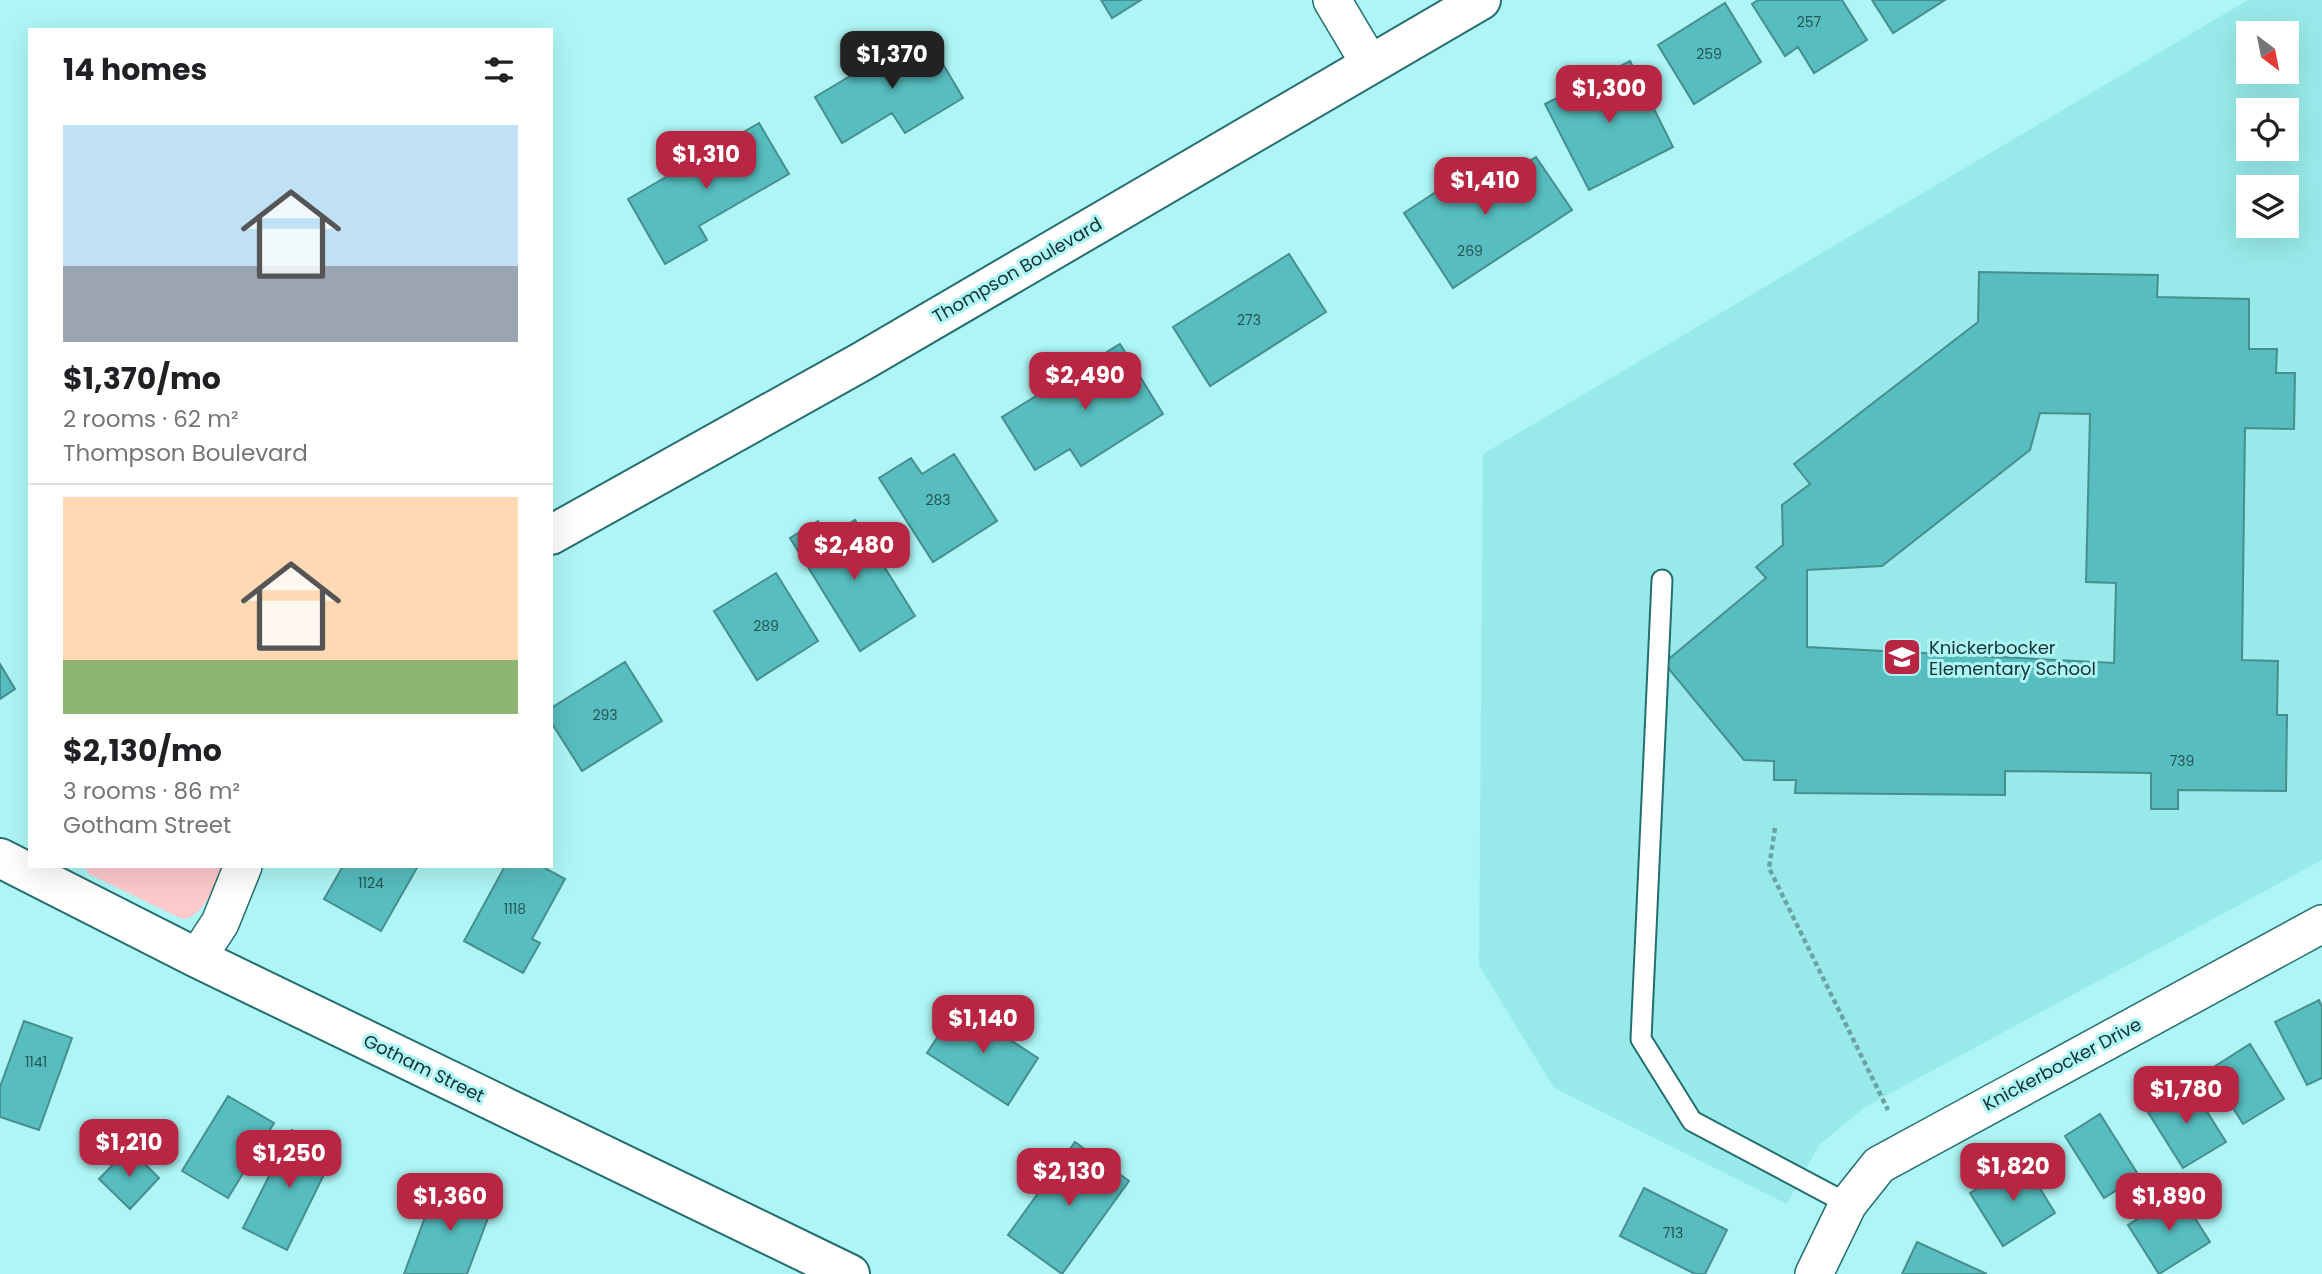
<!DOCTYPE html>
<meta charset="utf-8">
<style>
:root{--surface:#fff;--page:#f6f6f6;--text:#202124;--muted:#757577;--line:#e0e0e0;--accent:#b82643}
body{margin:0;font-family:Poppins,sans-serif;background:var(--page);color:var(--text);height:100vh;display:flex;flex-direction:column;font-size:26px;white-space:nowrap}
*{box-sizing:border-box;margin:0}
p{font-size:23px;color:var(--muted)}
.icon{flex:none;width:38px;height:38px;fill:none;stroke:currentColor;stroke-width:2;stroke-linecap:round;stroke-linejoin:round}
.map{position:relative;flex:1;overflow:hidden}
.details{position:absolute;left:28px;top:28px;width:525px;height:840px;display:flex;flex-direction:column;background:var(--surface);border-radius:0px;box-shadow:0 7px 28px #0002}
.details>*{flex:none}
.needle{width:46px;rotate:148deg}
.buttons{position:absolute;left:2236px;top:21px;display:grid;gap:14px}
.buttons a{display:grid;place-items:center;width:63px;height:63px;border-radius:0px;background:var(--surface);box-shadow:0 7px 28px #0002;font-size:35px}
.price{position:absolute;translate:-50% -60px;padding:0 16px;border-radius:14px;background:var(--accent);color:#fff;font-size:23px;line-height:46px;filter:drop-shadow(0 2px 4px #0008)}
.price::after{content:'';position:absolute;left:50%;top:42px;width:21px;height:16px;margin-left:-10px;background:inherit;clip-path:polygon(0 0,100% 0,50% 100%)}
.price.current{background:#222;color:#fff}
ul{padding:0;list-style:none}
li{display:grid;align-content:center;gap:14px;height:371px;padding:0 35px}
li+li{border-top:2px solid var(--line)}
li span{display:grid;place-items:center;height:217px;border-radius:0px;color:#555}
li>.icon{margin-inline-start:auto}
span .icon{width:126px;height:126px;fill:#fffc;stroke-width:1}
li b{font-size:30px}
h2{display:flex;justify-content:space-between;align-items:center;height:84px;padding:0 35px;font-size:30px}
.map>svg:first-child{display:block}
.built{fill:#98eaea;fill-rule:evenodd}
.green{fill:#fec9cb}
.building{fill:#57bdbe;stroke:#488e8e;stroke-width:2;fill-rule:evenodd}
.lines{fill:none;stroke-linecap:round;stroke-linejoin:round}
.service-casing{stroke:#256e6f;stroke-width:23}
.minor-casing{stroke:#256e6f;stroke-width:40}
.tertiary-casing{stroke:#256e6f;stroke-width:42}
.path{stroke:#6ca2a2;stroke-width:4.5;stroke-dasharray:5 3.5;stroke-linecap:butt}
.service{stroke:#fff;stroke-width:19}
.minor{stroke:#fff;stroke-width:37}
.tertiary{stroke:#fff;stroke-width:38}
.labels{text-anchor:middle;dominant-baseline:central;stroke-width:6;stroke-linejoin:round;paint-order:stroke}
.number-label{font-size:14px;fill:#255555}
.street-label{font-size:18px;fill:#143232;stroke:#aef5f5}
.poi-label{font-size:18px;fill:#143232;stroke:#aef5f5;text-anchor:start}
</style>
<div class="map">
<svg width="2322" height="1274" viewBox="0 0 2322 1274">
<rect width="100%" height="100%" fill="#aef5f5"/>
<path class="built" d="M2248,0H2322V860L1865,1107L1819,1145L1787,1204L1554,1088L1479,965L1483,454ZM2249,33H2287V72H2249ZM2249,110H2287V149H2249ZM2249,187H2287V226H2249Z"/>
<path class="green" d="M85,866H222C213,886 206,916 182,919L89,874Z"/>
<path class="building" d="M1101,0H1141L1112,18Z
M1758,0H1842L1867,40L1814,73L1798,47L1785,56L1752,4Z
M1872,0H1945L1893,33Z
M1725,3L1761,62L1694,104L1658,45Z
M924,32L963,98L905,133L892,113L842,143L815,97Z
M1630,61L1673,147L1589,190L1545,104Z
M759,123L789,174L699,226L707,240L665,264L628,199Z
M1536,157L1572,210L1453,288L1404,213L1480,163L1494,184Z
M1289,254L1326,312L1210,386L1173,327Z
M1979,272L2158,275L2157,297L2249,299V349H2277L2276,373H2295L2294,429L2245,428L2242,660L2278,661L2277,715H2287L2286,791L2178,790V809H2151V773L2005,771V795L1795,793L1796,780H1774V761L1744,760L1664,663L1766,578L1756,567L1783,545L1782,505L1810,484L1794,464L1978,322ZM2040,413L2090,414L2086,582L2116,583L2114,663L1807,647V570L1882,566L2030,450Z
M1120,344L1163,414L1081,466L1070,449L1035,470L1002,417Z
M954,454L997,521L933,562L879,478L911,458L922,474Z
M855,520L915,616L860,651L790,538L818,521L828,537Z
M776,573L818,641L757,680L714,611Z
M625,662L662,721L582,771L551,722V708Z
M0,664L15,689L0,699Z
M343,866H418L381,931L324,899Z
M505,866H541L565,879L532,939L540,943L523,973L464,941Z
M2319,1000L2322,1007V1078L2307,1085L2275,1022Z
M958,1006L1038,1058L1008,1105L927,1053Z
M24,1021L72,1038L39,1130L0,1117V1087Z
M2250,1044L2284,1099L2243,1124L2209,1070Z
M2189,1083L2226,1142L2183,1168L2146,1109Z
M228,1096L274,1123L228,1198L182,1171Z
M2100,1114L2139,1176L2104,1198L2065,1136Z
M292,1130L335,1152L287,1250L243,1228Z
M1075,1142L1129,1181L1062,1274L1008,1235Z
M129,1148L159,1178L130,1209L99,1179Z
M2023,1161L2055,1213L2003,1246L1970,1193Z
M438,1182L494,1202L467,1274H404Z
M1644,1188L1727,1230L1705,1274H1695L1620,1236Z
M2179,1193L2210,1242L2159,1274L2128,1225Z
M1917,1242L1987,1274H1902Z"/>
<g class="lines">
<g class="service-casing">
<path id="service" d="M1662,580L1641,1039L1692,1121L1848,1204"/>
</g>
<g class="minor-casing">
<path id="minor" d="M1332,0L1370,64
M197,958L220,923L243,866
M1814,1274L1848,1204L1879,1165L2322,924"/>
</g>
<g class="tertiary-casing">
<path id="tertiary" d="M551,535L861,362L1481,0
M0,858L197,958L850,1274"/>
</g>
<path class="path" d="M1775,828L1769,868L1888,1110"/>
<use href="#service" class="service"/>
<use href="#minor" class="minor"/>
<use href="#tertiary" class="tertiary"/>
</g>
<defs>
<g id="school-square" transform="scale(2.0125)"><rect x="-9" y="-9" width="18" height="18" rx="4" fill="#b82643" stroke="#aef5f5"/><path d="M0-5L7-2L0 1L-7-2ZM-4 1L0 2.5L4 1V4Q0 6-4 4Z" fill="#fff"/></g>
</defs>
<g fill-rule="evenodd">
<use href="#school-square" x="1902" y="657"/>
</g>
<g class="labels">
<g class="number-label">
<text x="1809" y="22">257</text>
<text x="1709" y="54">259</text>
<text x="1470" y="251">269</text>
<text x="1249" y="320">273</text>
<text x="938" y="500">283</text>
<text x="766" y="626">289</text>
<text x="605" y="715">293</text>
<text x="2182" y="761">739</text>
<text x="371" y="883">1124</text>
<text x="515" y="909">1118</text>
<text x="36" y="1062">1141</text>
<text x="1673" y="1233">713</text>
</g>
<g class="street-label">
<text transform="translate(1017 270) rotate(-30)">Thompson Boulevard</text>
<text transform="translate(2062 1064) rotate(-28)">Knickerbocker Drive</text>
<text transform="translate(424 1068) rotate(26)">Gotham Street</text>
</g>
<g class="poi-label">
<text x="1929" y="647">Knickerbocker<tspan x="1929" dy="21">Elementary School</tspan></text>
</g>
</g>
</svg>
<div class="buttons">
<a><svg class="needle" viewBox="-14 -14 28 28"><path d="M0-13l5 13h-10z" fill="#e53935"/><path d="M0 13l5-13h-10z" fill="#757577"/></svg></a>
<a><svg class="icon" aria-label="locate" viewBox="0 0 24 24"><circle cx="12" cy="12" r="6"/><path d="M12 2v4M12 18v4M2 12h4M18 12h4"/></svg></a>
<a><svg class="icon" aria-label="layers" viewBox="0 0 24 24"><path d="M12 4l9 5-9 5-9-5zM3 14l9 5 9-5"/></svg></a>
</div>
<b class="price current" style="left:892px;top:91px">$1,370</b>
<b class="price" style="left:1609px;top:125px">$1,300</b>
<b class="price" style="left:706px;top:191px">$1,310</b>
<b class="price" style="left:1485px;top:217px">$1,410</b>
<b class="price" style="left:1085px;top:412px">$2,490</b>
<b class="price" style="left:854px;top:582px">$2,480</b>
<b class="price" style="left:983px;top:1055px">$1,140</b>
<b class="price" style="left:2186px;top:1126px">$1,780</b>
<b class="price" style="left:129px;top:1179px">$1,210</b>
<b class="price" style="left:289px;top:1190px">$1,250</b>
<b class="price" style="left:2013px;top:1203px">$1,820</b>
<b class="price" style="left:1069px;top:1208px">$2,130</b>
<b class="price" style="left:450px;top:1233px">$1,360</b>
<b class="price" style="left:2169px;top:1233px">$1,890</b>
<section class="details">
<h2>14 homes<svg class="icon" aria-label="filters" viewBox="0 0 24 24"><path d="M4 7h16M4 17h16"/><circle cx="9" cy="7" r="2"/><circle cx="15" cy="17" r="2"/></svg></h2>
<ul>
<li><span style="background:linear-gradient(#bfe0f5 65%,#9aa5b1 0)"><svg class="icon" aria-label="home" viewBox="0 0 24 24"><path d="M3 11l9-7 9 7M6 9v11h12V9"/></svg></span><div><b>$1,370/mo</b><p>2 rooms · 62 m²</p><p>Thompson Boulevard</p></div></li>
<li><span style="background:linear-gradient(#ffd9b3 75%,#8fb573 0)"><svg class="icon" aria-label="home" viewBox="0 0 24 24"><path d="M3 11l9-7 9 7M6 9v11h12V9"/></svg></span><div><b>$2,130/mo</b><p>3 rooms · 86 m²</p><p>Gotham Street</p></div></li>
</ul>
</section>
</div>
